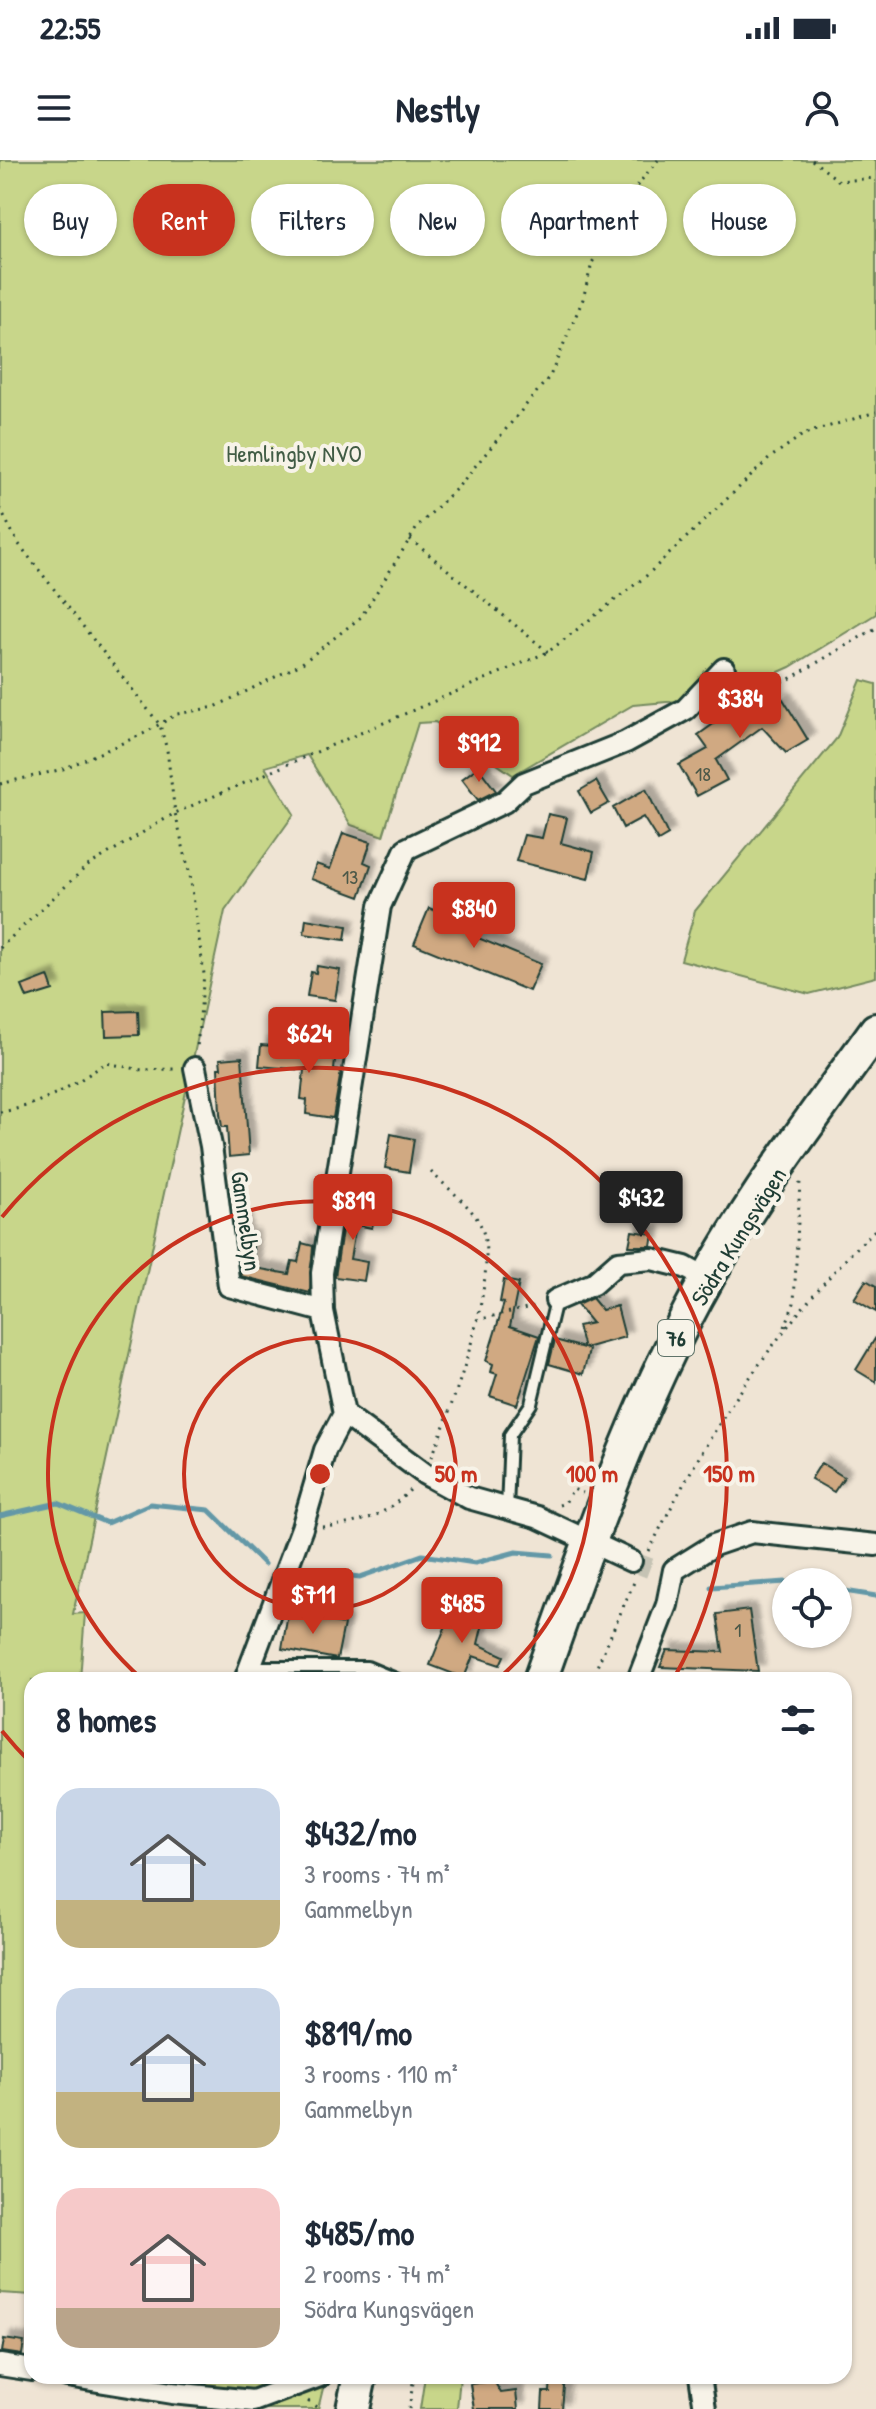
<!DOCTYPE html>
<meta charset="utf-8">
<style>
:root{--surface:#fff;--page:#f2f2f3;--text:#1f2937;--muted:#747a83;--accent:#c8321e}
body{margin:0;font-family:"Patrick Hand",sans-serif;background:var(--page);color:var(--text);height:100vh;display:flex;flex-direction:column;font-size:30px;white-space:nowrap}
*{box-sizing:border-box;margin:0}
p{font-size:26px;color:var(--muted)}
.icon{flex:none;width:44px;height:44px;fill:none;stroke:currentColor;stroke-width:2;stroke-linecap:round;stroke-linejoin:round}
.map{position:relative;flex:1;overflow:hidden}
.sheet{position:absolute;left:24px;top:1512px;width:828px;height:712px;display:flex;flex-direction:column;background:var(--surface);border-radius:24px;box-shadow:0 2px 6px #0004}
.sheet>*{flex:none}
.hud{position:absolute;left:24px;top:24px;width:828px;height:72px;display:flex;gap:16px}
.fabs{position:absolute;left:772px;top:1408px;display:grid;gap:16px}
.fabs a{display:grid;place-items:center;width:80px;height:80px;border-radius:50%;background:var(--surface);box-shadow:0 2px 6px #0004;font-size:40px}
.price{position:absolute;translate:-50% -68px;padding:0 18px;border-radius:8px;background:var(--accent);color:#fff;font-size:26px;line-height:52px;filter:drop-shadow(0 2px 4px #0008)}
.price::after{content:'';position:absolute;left:50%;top:48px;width:24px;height:18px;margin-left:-12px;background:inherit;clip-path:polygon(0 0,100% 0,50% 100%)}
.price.selected{background:#222;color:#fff}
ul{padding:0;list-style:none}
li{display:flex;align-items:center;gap:24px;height:200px;padding:0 32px}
li span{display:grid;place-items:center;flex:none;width:224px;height:160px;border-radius:24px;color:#555}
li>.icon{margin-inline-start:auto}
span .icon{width:96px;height:96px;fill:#fffc;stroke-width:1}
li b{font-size:34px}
h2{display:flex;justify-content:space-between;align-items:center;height:96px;padding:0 32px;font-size:34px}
.tag{padding:0 28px;border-radius:36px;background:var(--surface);box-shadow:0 2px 6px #0004;font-size:28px;line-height:72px}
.tag.selected{background:var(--accent);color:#fff}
.status{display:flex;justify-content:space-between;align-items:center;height:56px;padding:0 40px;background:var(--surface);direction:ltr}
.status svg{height:22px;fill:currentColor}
header{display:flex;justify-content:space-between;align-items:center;height:104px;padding:0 32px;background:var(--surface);font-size:36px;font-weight:700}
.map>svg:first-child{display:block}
.green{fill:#c8d68a;stroke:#748a5f;stroke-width:2}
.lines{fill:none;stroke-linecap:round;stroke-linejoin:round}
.stream{stroke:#6498a7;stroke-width:5}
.building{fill:#d0a982;stroke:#1f3d34;stroke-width:2;filter:url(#shadow)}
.minor-tunnel{stroke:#c5c3b4;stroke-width:20;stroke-dasharray:20 10;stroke-linecap:butt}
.service-casing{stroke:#1f3d34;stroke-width:16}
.minor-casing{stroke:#1f3d34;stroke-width:26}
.primary-casing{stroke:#1f3d34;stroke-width:38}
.path{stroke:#1f3d34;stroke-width:3;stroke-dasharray:2 6;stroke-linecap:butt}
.service{stroke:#f7f3e8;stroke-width:10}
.minor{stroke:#f7f3e8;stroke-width:20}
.primary{stroke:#f7f3e8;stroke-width:32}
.ring{fill:none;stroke:#c8321e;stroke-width:4}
.labels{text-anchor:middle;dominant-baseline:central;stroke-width:8;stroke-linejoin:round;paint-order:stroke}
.number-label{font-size:20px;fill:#4b5848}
.shield{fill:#f7f3e8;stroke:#60746a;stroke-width:2}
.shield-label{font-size:22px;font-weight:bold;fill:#1f3d34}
.park-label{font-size:24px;fill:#415c45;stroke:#f7f3e8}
.street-label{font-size:24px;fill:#1f3d34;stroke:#f7f3e8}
.centre{fill:#c8321e;stroke:#f7f3e8;stroke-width:4}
.ring-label{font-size:24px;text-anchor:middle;font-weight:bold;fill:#c8321e;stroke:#f7f3e8;stroke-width:8;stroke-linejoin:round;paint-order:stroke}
</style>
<div class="status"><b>22:55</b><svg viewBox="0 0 49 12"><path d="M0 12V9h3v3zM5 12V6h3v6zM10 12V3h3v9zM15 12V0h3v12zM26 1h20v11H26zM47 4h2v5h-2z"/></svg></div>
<header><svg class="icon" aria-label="menu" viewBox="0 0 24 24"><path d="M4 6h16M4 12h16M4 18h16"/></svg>Nestly<svg class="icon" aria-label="person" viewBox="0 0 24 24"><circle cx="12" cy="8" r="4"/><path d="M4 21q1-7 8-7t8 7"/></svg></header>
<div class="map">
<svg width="876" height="2249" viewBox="0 0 876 2249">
<defs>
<filter id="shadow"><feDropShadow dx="7" dy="-7" stdDeviation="2" flood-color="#0004"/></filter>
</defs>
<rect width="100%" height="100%" fill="#efe4d4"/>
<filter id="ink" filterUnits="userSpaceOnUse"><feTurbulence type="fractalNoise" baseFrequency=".0125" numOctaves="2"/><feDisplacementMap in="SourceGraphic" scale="16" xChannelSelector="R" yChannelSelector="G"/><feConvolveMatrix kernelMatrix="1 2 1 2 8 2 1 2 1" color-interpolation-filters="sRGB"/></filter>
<g filter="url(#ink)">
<path class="green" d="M0,0H876V454L790,507L723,537L633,545L513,615L435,562L418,563L383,676L351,665L307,595L265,607L294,654L225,751L73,1454L85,1453L80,1520H32V2135L0,2133Z
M861,520L876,524V817L809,834L681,800L695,751L837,578Z
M206,2216H326L318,2249H211Z
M425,2216H460L457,2249H420Z"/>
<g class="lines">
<path class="stream" d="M0,1356L58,1343L107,1363L150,1344L209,1350L264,1404
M309,1411L360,1417L422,1395L475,1403L516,1392L552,1395
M711,1427L786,1422
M838,1430L876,1436"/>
</g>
<path class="building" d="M761,536L772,549L783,539L808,580L786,593L762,567L716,600L727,620L697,636L679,605L708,589L698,575L719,560L716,556L731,546L739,556Z
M478,607L496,631L478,640L462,619Z
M596,621L609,643L591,653L579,631Z
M646,629L668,675L658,681L643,657L623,668L613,648Z
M548,654L567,658L561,683L594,692L588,719L516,701L524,675L542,678Z
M343,673L371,682L364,702L371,705L360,737L311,719L316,704L330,709Z
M429,748L481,770L478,778L541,804L529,831L414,784Z
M306,759L347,766L345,780L304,774Z
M317,806L340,810L335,840L307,836L311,812L316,813Z
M48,816L53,830L27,838L22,826Z
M138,851L139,875L106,876L105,852Z
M261,885L336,891L334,910L341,911L333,958L306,954L307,940L301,939L304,910L259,906Z
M242,897L249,995L229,997L227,967H222L220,954L218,908H221L220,899Z
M391,974L414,979L409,1012L385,1008Z
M346,1043L376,1048L372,1068L356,1065L350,1099L367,1102L364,1121L335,1117Z
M244,1060L246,1078L252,1077L255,1108L289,1114L292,1101L298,1102L302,1083L313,1086L310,1133L241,1116L234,1061Z
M632,1071L653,1074L651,1086H629Z
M504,1120L519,1123L510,1166L539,1176L517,1245L490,1236L497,1214L491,1212L493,1204L486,1201L504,1143L500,1142Z
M866,1120L876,1126V1152L854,1139Z
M592,1138L602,1150L617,1146L625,1177L585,1188L589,1190L583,1214L549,1204L555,1180L584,1188L578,1166L592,1163L577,1145Z
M876,1177V1222L856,1210Z
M821,1303L844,1317L834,1332L811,1319Z
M453,1448L484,1459L478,1484L504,1496L500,1505L473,1496L464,1518L430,1505Z
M749,1450L758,1511L660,1507L667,1490L723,1492L717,1454Z
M288,1453L344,1464L337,1499L282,1489Z
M4,2179L24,2182L22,2195L2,2192Z
M551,2216H565L562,2249H542L543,2232H550Z
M494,2221L501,2233L516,2231L518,2249H474L470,2224Z"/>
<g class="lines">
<path class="minor-tunnel" d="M631,1401L655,1410"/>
<g class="service-casing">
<path id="service" d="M507,1350L510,1275L531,1244L556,1140
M250,1507H367L398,1520"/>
</g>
<g class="minor-casing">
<path id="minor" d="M195,908L211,986L229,1126L323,1151
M556,1140L593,1124L618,1102L652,1099L685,1107L707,1119
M631,1401L537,1357L469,1338L425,1314L344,1254L323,1151L322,1113L380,746L406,689L504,642L524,623L626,582L686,549L724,509
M674,1410L714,1385L752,1372L876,1385
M245,1520L302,1368L325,1290L344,1254
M638,1520L667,1445L674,1410
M0,2205L32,2210
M67,2216L172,2233L253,2241L320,2216
M700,2216L705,2249"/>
</g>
<g class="primary-casing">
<path id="primary" d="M540,1520C591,1376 642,1227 721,1095C767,1017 823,944 876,870
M353,2249L360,2216"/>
</g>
<path class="path" d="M812,0L839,21L876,18
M0,349L18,383L160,565L167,590L175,653L190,715L204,814L197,888
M410,379L548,492
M743,513L786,521L876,468
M0,624L63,609L143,574L177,554L215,547L301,504L361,457L418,366L458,327L550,216L583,139L592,103L630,34L658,0
M0,788L86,707L175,653L548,492L646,416L771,297L804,274L876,252
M0,952C38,947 75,924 106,903L142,910L175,909
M431,1012C446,1027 472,1046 481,1066C502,1116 452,1245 432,1297
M477,1160L539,1145
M785,1167L794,1143L800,1021
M559,1345L565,1343L573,1329L583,1333
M322,1367C360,1364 384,1357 411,1329
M649,1391C706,1274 781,1159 876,1069
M591,1520L635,1420
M308,2241L319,2249
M409,2249L414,2216"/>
<use href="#service" class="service"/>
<use href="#minor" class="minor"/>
<use href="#primary" class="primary"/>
</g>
</g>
<g class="ring">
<circle cx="320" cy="1314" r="136"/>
<path d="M142 1519A272 272 0 1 1 498 1519"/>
<path d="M31 1603A409 409 0 0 1 2 1571M2 1057A409 409 0 0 1 674 1518"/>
</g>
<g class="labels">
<g class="number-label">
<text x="703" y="613">18</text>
<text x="350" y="716">13</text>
<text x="738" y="1469">1</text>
</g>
<rect class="shield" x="658" y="1160" width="36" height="36" rx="6"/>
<g class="shield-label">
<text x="676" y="1178">76</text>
</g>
<g class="park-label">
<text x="294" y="293">Hemlingby NVO</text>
</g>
<g class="street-label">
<text transform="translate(247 1061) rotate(82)">Gammelbyn</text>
<text transform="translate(738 1076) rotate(-58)">Södra Kungsvägen</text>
</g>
</g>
<circle cx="320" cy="1314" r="12" class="centre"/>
<g class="ring-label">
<text x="456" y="1322">50 m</text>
<text x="592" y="1322">100 m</text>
<text x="729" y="1322">150 m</text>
</g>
</svg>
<div class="fabs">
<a><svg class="icon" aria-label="locate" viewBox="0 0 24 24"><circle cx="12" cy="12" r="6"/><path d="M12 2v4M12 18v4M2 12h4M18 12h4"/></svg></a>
</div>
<b class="price" style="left:740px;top:580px">$384</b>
<b class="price" style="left:479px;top:624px">$912</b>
<b class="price" style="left:474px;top:790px">$840</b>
<b class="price" style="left:309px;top:915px">$624</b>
<b class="price selected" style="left:641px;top:1079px">$432</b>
<b class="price" style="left:353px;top:1082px">$819</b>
<b class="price" style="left:313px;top:1476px">$711</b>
<b class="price" style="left:462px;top:1485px">$485</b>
<div class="hud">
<a class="tag">Buy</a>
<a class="tag selected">Rent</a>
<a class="tag">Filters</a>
<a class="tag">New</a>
<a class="tag">Apartment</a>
<a class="tag">House</a>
</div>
<section class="sheet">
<h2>8 homes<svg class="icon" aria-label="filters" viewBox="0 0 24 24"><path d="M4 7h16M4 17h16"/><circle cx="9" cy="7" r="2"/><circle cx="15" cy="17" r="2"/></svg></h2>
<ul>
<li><span style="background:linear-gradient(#c9d6e8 70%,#c2b280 0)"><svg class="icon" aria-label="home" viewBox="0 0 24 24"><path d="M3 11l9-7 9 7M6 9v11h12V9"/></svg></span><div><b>$432/mo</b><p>3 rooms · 74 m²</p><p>Gammelbyn</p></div></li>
<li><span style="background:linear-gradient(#c9d6e8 65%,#c2b280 0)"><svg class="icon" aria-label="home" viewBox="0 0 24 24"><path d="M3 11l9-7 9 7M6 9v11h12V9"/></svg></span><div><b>$819/mo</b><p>3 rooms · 110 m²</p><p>Gammelbyn</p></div></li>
<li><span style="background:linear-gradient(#f6c9c9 75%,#b9a48a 0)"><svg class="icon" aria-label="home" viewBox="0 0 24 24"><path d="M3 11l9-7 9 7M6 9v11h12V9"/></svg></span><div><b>$485/mo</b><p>2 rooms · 74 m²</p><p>Södra Kungsvägen</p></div></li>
</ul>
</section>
</div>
